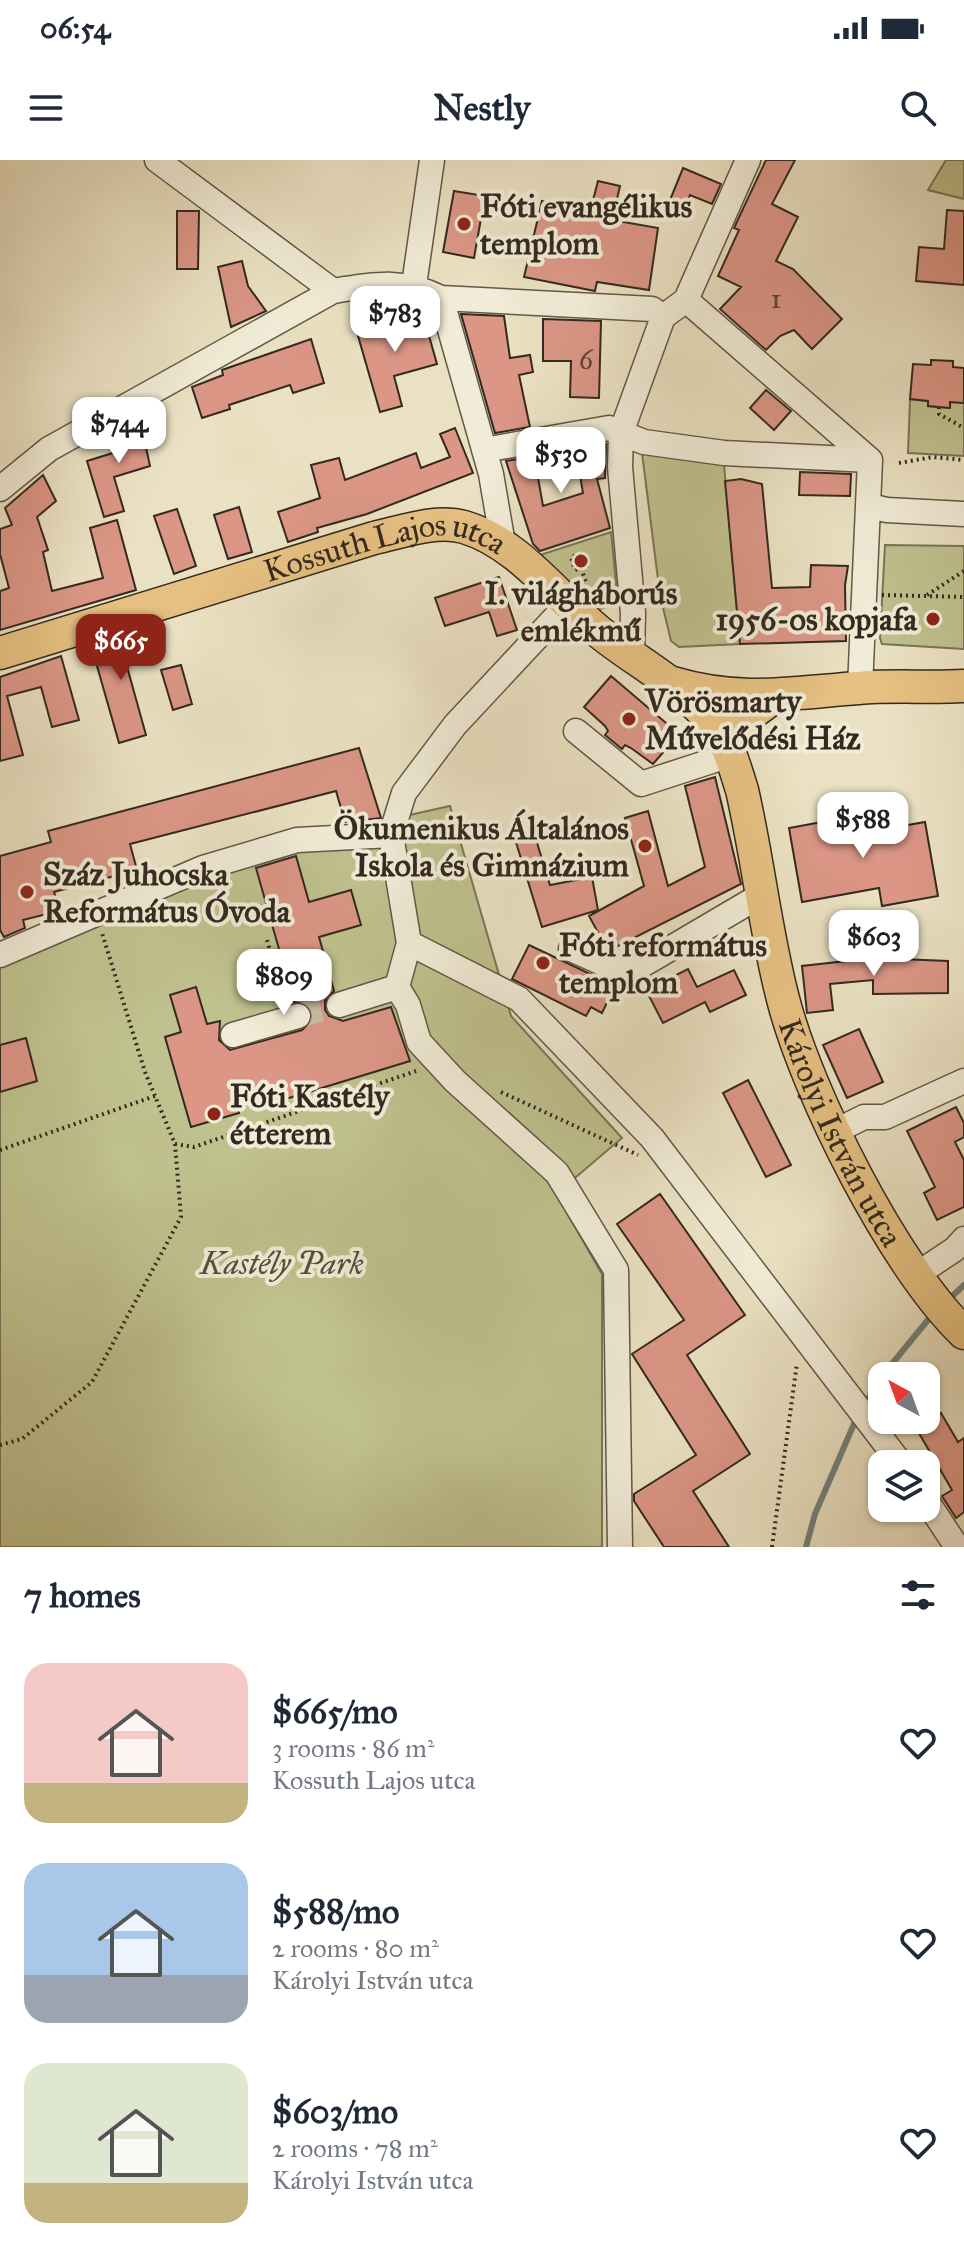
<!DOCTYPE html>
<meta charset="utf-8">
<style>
:root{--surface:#fff;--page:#f6f6f7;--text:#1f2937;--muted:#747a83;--accent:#8f2418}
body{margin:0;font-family:"IM FELL Great Primer",serif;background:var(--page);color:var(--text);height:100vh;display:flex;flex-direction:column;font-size:30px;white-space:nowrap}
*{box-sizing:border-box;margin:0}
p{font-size:26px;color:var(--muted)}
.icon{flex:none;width:44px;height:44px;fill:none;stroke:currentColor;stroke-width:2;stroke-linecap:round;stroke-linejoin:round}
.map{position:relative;height:1387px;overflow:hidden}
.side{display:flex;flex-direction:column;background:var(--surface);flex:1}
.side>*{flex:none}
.needle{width:52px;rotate:319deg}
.buttons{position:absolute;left:868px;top:1202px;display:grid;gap:16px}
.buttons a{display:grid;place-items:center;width:72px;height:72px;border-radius:16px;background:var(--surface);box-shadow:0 2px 6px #0004;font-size:40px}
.price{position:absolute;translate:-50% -68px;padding:0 18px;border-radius:16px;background:#fff;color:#222;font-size:26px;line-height:52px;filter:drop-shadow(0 2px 4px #0008)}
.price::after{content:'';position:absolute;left:50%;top:48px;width:24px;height:18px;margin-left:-12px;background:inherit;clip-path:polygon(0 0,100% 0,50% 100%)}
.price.current{background:var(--accent);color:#fff}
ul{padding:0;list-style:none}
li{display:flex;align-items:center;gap:24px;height:200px;padding:0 24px}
li span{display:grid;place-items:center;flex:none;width:224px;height:160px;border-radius:24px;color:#555}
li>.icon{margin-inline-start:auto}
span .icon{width:96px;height:96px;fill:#fffc;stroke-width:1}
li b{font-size:34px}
h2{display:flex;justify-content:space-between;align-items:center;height:96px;padding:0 24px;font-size:34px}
.status{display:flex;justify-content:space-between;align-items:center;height:56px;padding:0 40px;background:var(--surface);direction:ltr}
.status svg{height:22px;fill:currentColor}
header{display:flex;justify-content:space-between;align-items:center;height:104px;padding:0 24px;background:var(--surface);font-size:36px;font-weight:800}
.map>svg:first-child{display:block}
.green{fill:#bfc18e;stroke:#7a7557;stroke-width:2}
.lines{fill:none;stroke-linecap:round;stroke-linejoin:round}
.stream{stroke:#71817c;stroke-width:6}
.building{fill:#db9686;stroke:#342920;stroke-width:2;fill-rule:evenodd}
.minor-tunnel{stroke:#c6bca2;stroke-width:24;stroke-dasharray:24 12;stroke-linecap:butt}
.minor-casing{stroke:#625748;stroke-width:27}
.major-casing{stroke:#342920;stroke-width:35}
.path{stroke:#342920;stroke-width:4;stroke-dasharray:2 4;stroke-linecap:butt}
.minor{stroke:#f1ecd7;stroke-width:24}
.major{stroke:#e5c081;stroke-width:32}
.poi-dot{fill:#8f2418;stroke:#f1ecd7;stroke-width:3}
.labels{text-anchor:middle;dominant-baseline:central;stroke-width:8;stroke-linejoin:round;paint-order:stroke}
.number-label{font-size:28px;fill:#5e443a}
.poi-label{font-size:32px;font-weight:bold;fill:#342920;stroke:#f1ecd7;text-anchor:start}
.street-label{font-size:32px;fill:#342920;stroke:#f1ecd7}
.park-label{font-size:32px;font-style:italic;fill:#574f3c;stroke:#f1ecd7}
</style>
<div class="status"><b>06:54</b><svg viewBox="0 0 49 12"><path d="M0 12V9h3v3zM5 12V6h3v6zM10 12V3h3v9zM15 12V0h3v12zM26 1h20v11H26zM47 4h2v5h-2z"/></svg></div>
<header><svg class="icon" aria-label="menu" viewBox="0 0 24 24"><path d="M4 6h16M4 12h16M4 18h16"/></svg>Nestly<svg class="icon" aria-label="search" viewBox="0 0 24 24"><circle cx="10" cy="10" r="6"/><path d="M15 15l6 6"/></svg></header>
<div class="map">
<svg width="964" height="1387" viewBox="0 0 964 1387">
<rect width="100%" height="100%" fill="#eae1c2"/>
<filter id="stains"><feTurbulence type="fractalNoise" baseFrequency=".0025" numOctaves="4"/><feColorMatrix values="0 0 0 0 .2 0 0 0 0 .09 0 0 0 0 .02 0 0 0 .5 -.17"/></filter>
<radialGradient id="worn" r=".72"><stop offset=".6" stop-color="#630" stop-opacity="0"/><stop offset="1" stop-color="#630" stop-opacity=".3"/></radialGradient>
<path class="green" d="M946,0H964V39L928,30Z
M910,239L928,241V246L949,248L950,242L964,243V296L908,293Z
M642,293L724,305L740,484L679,487L671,481L660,435Z
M611,372L618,443L600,449L537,396Z
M885,385L964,386V489L882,484L880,478Z
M450,646L511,856L622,978L556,1034L602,1114V1387H0V807L297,680Z"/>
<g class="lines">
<path class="stream" d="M946,1142L964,1125
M882,1216L932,1155
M865,1244L882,1216
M806,1387L815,1354L857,1257"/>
</g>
<path class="building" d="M766,0H795L772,44L798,57L776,101L793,109L842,159L812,189L794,170L780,176L766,190L720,149L741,127L718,116L739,70L734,68Z
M683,8L721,24L712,44L690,35L683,52L668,45Z
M598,21L620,26L612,60L658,68L649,130L597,122L595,131L524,117L542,41L590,52Z
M454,31L485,36L474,98L443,92Z
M947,50L964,51V125L916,121L919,87L944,89Z
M177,51H199L198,109H177Z
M242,101L248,126L266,151L231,167L218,107Z
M422,151L437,204L394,216L402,246L380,252L356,169Z
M461,154L504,156L510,198L530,195L533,212L519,215L530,267L495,273Z
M543,159L601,161L599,238L570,237L571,201H543Z
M311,179L324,223L293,233L290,225L229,245L230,249L202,258L192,227L223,215L222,210Z
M931,200L953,201V207L964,208V243L950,242V248L928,246V241L910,239L913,204L931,205Z
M766,230L791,251L774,270L750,248Z
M140,259L150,306L114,317L124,351L104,357L87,301L116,292L110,272Z
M455,268L473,313L367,354L317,368L318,372L288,382L278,352L320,338L311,305L339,298L345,320L416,293L421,308L450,297L440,274Z
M606,284L605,318L597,319L610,368L540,391L533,384L506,301ZM578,304L583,333L543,346L537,312Z
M800,312L851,314L850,336L799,335Z
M43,315L56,341L37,357L48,390L43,392L52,431L103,418L90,368L117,360L136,430L0,470V431L9,428L0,394V369L12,365L5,348Z
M741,319L762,324L772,428L810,427L811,405L848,406L845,425L846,481L740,484L725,321Z
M239,347L252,392L228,399L214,355Z
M177,349L196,406L174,414L154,356Z
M499,417L517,470L497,476L489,452L445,466L435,438Z
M143,470L149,494L126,503L146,575L119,583L91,485Z
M61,496L79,560L52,567L41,527L7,536L23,595L0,601V517Z
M181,505L192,544L173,550L161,510Z
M611,516L679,574L653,604L631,588L625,585L622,589L605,575L608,571L605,566L584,547Z
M359,588L381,658L345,662L336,631L130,684L137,710L54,732L58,744L46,747L47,754L23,760L25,768L4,777L0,770V696L51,682L48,671Z
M715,617L741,724L610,790L607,789L589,756L644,726L625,658L648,651L668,726L705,707L685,626Z
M871,653L874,671L925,662L938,736L882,746L879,728L802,742L789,668Z
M534,673L550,725L592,717L598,750L542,767L515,679Z
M296,696L309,742L351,730L361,765L319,777L334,831L325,841V850L329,856L343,861L391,847L410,901L276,942L274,933L237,944L239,953L191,967L165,877L181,872L170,835L196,827L207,864L220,861L219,880L230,890L302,870L312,860L309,846L294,842L256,708Z
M529,785L605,821L600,832L610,836L602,853L591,847L586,856L512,819Z
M874,798L948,801V833L873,834V820L830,824L833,850L807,853L802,806Z
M688,809L697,827L734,810L746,835L710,852L705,842L663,863L646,830Z
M859,869L883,922L847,938L823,885Z
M26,878L37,921L0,932V885Z
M748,920L791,1005L766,1017L723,933Z
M956,947L964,963V977L955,982L964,1000V1047L937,1060L924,1033L935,1027L907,971Z
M660,1034L745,1155L687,1195L750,1294L693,1331L729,1387H664L634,1341V1334L696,1295L632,1194L684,1160L617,1064Z
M941,1253L958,1282L964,1278V1352L956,1358L942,1336L952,1330L916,1268Z"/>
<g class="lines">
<path class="minor-tunnel" d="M298,856L339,845"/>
<g class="minor-casing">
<path id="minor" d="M157,0L333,131
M414,125L432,0
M441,138L491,314L503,384
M686,140L870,300
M484,290L609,268L644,282L724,293L870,300
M0,329L49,289L333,131C375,124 402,119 441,138L652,149L663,157
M869,346L887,350L964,354
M567,445L455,565L404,633L391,675L409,783L397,827L408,845L419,882L455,921L557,1013L616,1110L620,1387
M632,495L633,453L620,307L621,273L663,157L686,140L748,0
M860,528L870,300
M576,571L641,624L730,595
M409,783L519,839L652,978L901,1304
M571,789L627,814L763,734
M0,795L203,708L297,680L391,675
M339,845L397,827
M233,875L298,856
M836,971L864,957H885L964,921
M916,1115L955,1089L964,1079
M926,1340L957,1387"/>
</g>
<g class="major-casing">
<g id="major">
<path id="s1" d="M0,493L374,378C402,372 435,359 464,367C521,384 558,440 603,475C640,504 683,526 713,563C728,581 735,608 742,630C758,699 765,770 783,839C807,933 894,1106 964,1173"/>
<path d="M673,523C740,543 792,533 858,528C893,525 929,528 964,526"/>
<path d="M715,565L748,556L774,537"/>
</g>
</g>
<path class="path" d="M939,247V254L964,268
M899,303L933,297L964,300
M583,393L587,406L575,410L571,397Z
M581,408L587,425
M882,435L964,437
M927,435L964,411
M267,780L284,839
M501,932L638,995
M175,984L194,987L416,911
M0,990L155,936
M0,1285L22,1279L92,1222L181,1057L175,984L145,912L102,773
M772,1387L797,1203"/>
<use href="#minor" class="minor"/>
<use href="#major" class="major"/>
</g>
<g class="poi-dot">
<circle cx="464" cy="64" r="8"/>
<circle cx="581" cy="401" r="8"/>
<circle cx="933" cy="459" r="8"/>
<circle cx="629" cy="559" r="8"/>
<circle cx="645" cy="686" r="8"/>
<circle cx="27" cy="732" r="8"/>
<circle cx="543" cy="803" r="8"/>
<circle cx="214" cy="954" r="8"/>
</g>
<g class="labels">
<g class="number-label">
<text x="776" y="138">1</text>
<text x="586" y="199">6</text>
</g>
<g class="poi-label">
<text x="480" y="46">Fóti evangélikus<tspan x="480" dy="37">templom</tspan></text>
<text x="581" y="433" text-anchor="middle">I. világháborús<tspan x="581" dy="37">emlékmű</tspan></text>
<text x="917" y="459" text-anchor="end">1956-os kopjafa</text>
<text x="645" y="541">Vörösmarty<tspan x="645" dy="37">Művelődési Ház</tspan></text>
<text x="629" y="668" text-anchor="end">Ökumenikus Általános<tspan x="629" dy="37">Iskola és Gimnázium</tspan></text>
<text x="43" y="714">Száz Juhocska<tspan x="43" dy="37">Református Óvoda</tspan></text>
<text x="559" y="785">Fóti református<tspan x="559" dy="37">templom</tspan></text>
<text x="230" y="936">Fóti Kastély<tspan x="230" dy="37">étterem</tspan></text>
</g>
<g class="street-label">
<text stroke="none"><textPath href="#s1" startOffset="402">Kossuth Lajos utca</textPath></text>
<text stroke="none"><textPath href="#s1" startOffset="1234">Károlyi István utca</textPath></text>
</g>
<g class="park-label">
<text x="282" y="1103">Kastély Park</text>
</g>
</g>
<rect width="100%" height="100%" filter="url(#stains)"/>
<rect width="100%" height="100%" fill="url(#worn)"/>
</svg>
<div class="buttons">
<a><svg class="needle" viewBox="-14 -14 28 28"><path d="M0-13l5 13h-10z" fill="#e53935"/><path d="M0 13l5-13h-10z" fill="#747a83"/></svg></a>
<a><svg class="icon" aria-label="layers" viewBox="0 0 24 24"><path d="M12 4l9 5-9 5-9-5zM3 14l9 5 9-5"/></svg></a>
</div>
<b class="price" style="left:395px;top:194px">$783</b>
<b class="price" style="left:119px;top:305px">$744</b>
<b class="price" style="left:561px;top:335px">$530</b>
<b class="price current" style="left:121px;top:522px">$665</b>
<b class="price" style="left:863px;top:700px">$588</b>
<b class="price" style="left:874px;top:818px">$603</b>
<b class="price" style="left:284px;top:857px">$809</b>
</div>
<section class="side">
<h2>7 homes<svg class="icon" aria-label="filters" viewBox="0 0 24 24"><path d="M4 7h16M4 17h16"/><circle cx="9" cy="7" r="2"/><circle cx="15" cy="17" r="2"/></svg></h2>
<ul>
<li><span style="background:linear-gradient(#f6c9c9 75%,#c2b280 0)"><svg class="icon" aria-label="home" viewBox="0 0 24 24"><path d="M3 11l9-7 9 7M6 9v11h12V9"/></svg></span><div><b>$665/mo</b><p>3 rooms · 86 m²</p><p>Kossuth Lajos utca</p></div><svg class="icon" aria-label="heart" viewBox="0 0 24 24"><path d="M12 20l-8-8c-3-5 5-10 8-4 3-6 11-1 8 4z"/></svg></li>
<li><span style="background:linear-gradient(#a9c7e8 70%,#9aa5b1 0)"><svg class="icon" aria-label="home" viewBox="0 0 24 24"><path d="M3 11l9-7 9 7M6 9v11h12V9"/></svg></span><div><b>$588/mo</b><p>2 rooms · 80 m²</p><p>Károlyi István utca</p></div><svg class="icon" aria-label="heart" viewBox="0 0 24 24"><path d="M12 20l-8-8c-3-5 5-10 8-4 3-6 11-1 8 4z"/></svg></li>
<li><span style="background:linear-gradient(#dfe7d0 75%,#c2b280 0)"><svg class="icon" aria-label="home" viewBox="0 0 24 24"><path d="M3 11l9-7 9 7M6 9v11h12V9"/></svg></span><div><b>$603/mo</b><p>2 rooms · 78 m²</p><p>Károlyi István utca</p></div><svg class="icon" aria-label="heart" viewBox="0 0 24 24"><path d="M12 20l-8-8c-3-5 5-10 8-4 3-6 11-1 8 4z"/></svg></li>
</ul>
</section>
